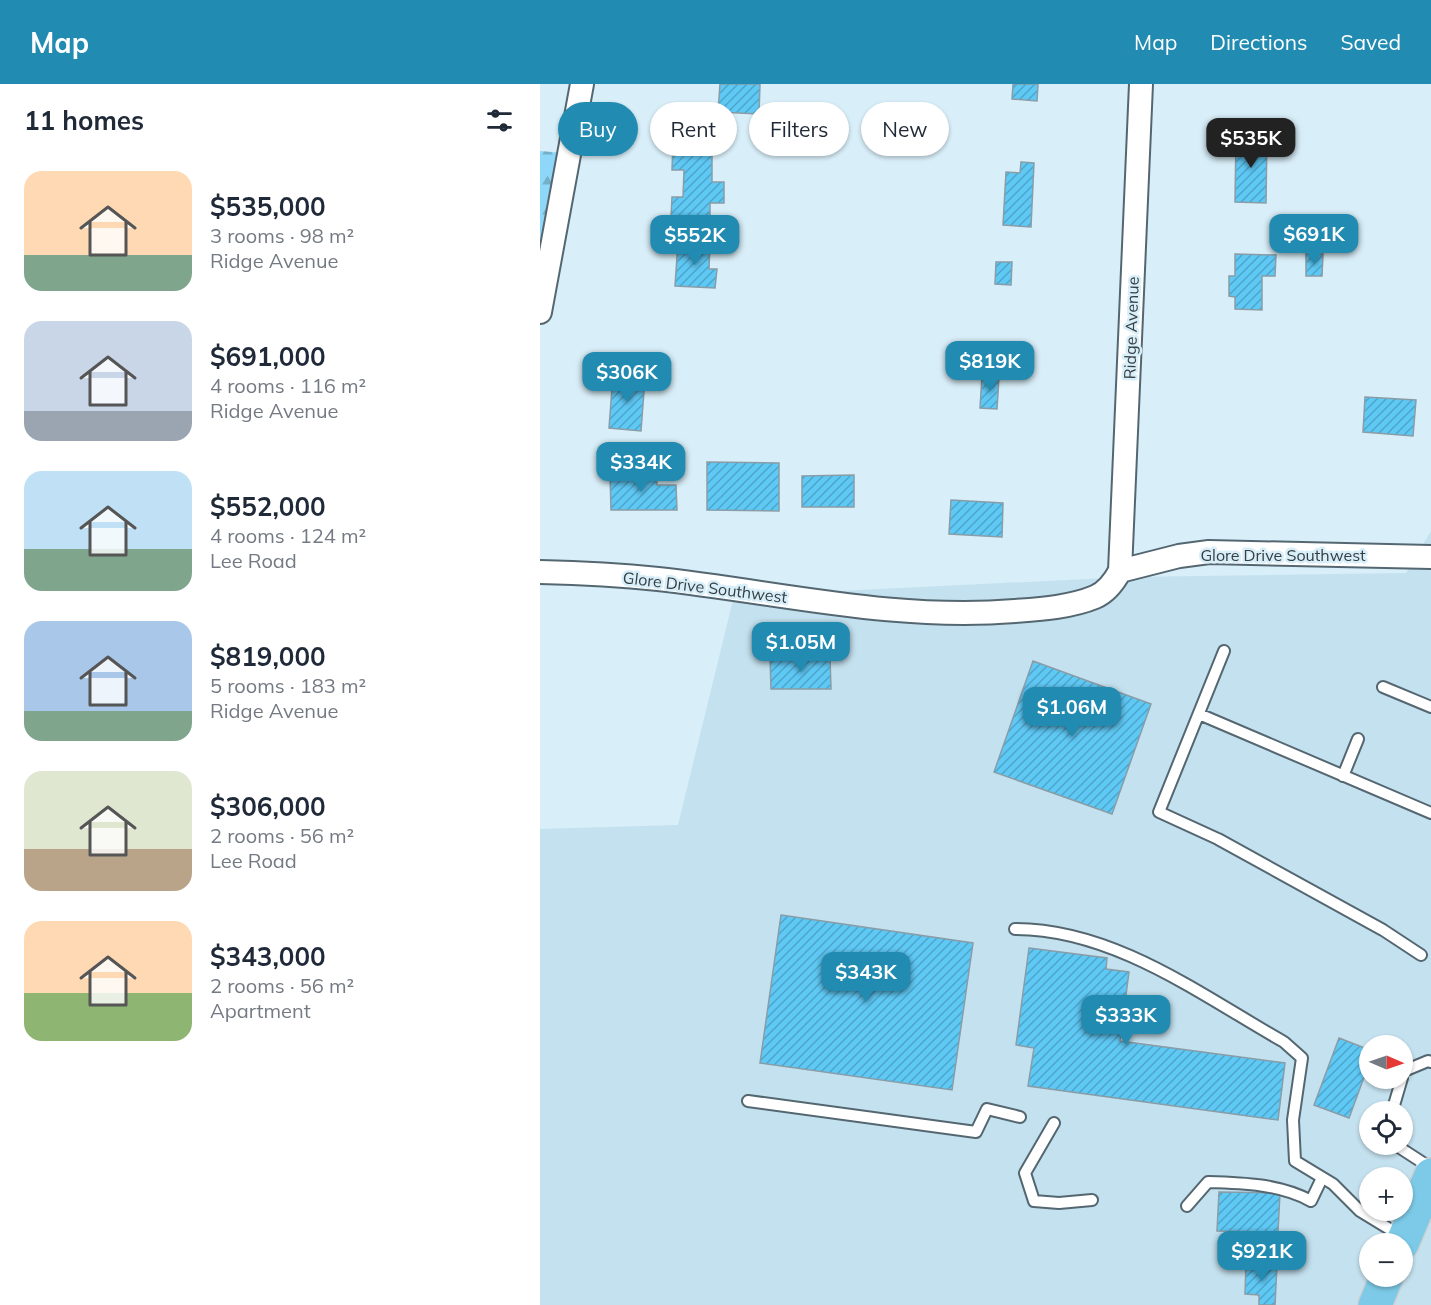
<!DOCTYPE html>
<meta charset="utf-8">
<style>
:root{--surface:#fff;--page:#f6f6f7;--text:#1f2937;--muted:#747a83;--accent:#218bb2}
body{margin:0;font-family:Mulish,sans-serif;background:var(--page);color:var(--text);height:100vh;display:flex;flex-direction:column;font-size:22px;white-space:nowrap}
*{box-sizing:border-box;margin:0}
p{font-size:20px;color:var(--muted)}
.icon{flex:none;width:33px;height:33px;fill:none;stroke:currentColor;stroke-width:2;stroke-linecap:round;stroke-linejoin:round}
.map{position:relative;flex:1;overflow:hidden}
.panel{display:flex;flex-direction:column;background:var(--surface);width:540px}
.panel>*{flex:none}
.hud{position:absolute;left:18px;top:18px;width:570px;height:54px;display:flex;gap:12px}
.needle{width:39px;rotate:92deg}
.fabs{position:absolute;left:819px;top:951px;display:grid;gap:12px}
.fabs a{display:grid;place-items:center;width:54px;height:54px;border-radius:50%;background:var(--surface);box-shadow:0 2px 4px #0004;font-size:30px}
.price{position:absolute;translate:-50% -51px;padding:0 14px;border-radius:12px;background:var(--accent);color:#fff;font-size:20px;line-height:39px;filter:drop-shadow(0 2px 3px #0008)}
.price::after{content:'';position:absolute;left:50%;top:36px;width:18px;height:14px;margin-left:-9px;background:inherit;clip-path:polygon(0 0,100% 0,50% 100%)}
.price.active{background:#222;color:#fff}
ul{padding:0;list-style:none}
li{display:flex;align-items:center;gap:18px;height:150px;padding:0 24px}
li span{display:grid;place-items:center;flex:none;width:168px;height:120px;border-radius:18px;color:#555}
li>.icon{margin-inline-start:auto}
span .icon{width:72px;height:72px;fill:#fffc;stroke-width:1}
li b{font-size:26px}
h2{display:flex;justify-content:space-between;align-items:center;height:72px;padding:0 24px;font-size:26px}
.pill{padding:0 21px;border-radius:27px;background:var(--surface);box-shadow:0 2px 4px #0004;font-size:21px;line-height:54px}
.pill.active{background:var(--accent);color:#fff}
header{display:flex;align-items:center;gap:36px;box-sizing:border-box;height:84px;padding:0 30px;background:var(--accent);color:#fff}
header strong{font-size:28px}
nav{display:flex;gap:33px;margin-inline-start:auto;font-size:21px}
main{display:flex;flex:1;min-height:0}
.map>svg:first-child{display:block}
.built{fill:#c4e1ef;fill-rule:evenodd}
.forest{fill:url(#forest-firs)}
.building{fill:url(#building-hatch);stroke:#889da7;stroke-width:1.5}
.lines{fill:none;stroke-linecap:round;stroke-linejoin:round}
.lane-casing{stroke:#546771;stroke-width:14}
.street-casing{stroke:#546771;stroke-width:26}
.primary-casing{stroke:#cfd1d2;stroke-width:36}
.lane{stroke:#fff;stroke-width:10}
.street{stroke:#fff;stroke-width:22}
.primary{stroke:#7ccae7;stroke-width:33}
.labels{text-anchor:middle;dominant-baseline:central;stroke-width:5;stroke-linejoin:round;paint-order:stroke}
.street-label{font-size:16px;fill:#353e42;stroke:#d8eef8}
</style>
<header>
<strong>Map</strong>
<nav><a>Map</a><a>Directions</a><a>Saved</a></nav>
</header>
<main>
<section class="panel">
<h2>11 homes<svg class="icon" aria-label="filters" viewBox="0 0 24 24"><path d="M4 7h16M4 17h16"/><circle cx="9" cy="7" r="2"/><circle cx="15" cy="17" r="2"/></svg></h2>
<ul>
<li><span style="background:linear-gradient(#ffd9b3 70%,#7fa58c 0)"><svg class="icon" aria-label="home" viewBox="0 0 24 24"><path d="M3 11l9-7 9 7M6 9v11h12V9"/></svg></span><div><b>$535,000</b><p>3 rooms · 98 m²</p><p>Ridge Avenue</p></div></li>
<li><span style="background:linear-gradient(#c9d6e8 75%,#9aa5b1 0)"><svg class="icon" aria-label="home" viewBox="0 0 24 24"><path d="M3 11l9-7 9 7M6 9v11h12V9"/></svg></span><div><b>$691,000</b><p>4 rooms · 116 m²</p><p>Ridge Avenue</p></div></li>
<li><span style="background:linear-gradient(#bfe0f5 65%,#7fa58c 0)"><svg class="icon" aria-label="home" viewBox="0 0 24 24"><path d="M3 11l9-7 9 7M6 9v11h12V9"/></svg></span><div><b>$552,000</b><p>4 rooms · 124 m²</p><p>Lee Road</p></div></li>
<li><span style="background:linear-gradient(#a9c7e8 75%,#7fa58c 0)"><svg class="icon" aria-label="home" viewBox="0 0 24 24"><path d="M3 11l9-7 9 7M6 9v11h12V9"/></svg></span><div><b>$819,000</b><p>5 rooms · 183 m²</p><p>Ridge Avenue</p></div></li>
<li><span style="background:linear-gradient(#dfe7d0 65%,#b9a48a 0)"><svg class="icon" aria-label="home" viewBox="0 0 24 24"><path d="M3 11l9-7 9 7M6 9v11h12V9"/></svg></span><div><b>$306,000</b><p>2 rooms · 56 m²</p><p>Lee Road</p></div></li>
<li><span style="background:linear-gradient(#ffd9b3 60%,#8fb573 0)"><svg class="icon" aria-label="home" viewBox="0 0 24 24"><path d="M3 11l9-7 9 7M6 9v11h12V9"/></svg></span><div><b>$343,000</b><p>2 rooms · 56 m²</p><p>Apartment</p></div></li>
</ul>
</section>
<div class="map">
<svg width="891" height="1221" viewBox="0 0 891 1221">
<defs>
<pattern id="forest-firs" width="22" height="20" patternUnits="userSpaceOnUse" patternTransform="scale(1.5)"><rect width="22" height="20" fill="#8ed7f9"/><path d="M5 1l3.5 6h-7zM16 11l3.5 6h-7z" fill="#75b0cb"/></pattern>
<pattern id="building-hatch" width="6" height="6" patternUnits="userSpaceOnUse" patternTransform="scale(1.5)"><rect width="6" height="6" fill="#5fc9f6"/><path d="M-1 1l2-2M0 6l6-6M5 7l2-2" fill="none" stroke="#4fa5c9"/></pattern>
</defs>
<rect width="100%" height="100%" fill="#d8eef8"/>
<path class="built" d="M891,447V1221H0V745L138,741L194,512L589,493L866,489ZM830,962H862V994H830ZM830,1028H862V1060H830ZM830,1094H862V1126H830ZM830,1160H862V1192H830Z"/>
<path class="forest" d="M0,67L25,69L0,190Z"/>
<path class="building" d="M180,0H220L219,30L178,28Z
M473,0H498L497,17L472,15Z
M696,52H727L726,119L695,118Z
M133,59H172V98H184V119H170V133H131L132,113H143L144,86H132Z
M481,78L494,79L491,143L463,141L466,88L480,89Z
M138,158L170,160L169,185H177L175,204L135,202Z
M695,170L736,171L735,192H722V226L695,225V213L689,212V192H695Z
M766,170H783L782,192H766Z
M456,178H472L471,201L455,200Z
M73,291L105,294L101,347L69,344Z
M442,292L459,293L457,325L440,324Z
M825,313L876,316L873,352L823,348Z
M167,378L239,379V427L167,426Z
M117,390V401H136L137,426H71L70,391Z
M314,391V423H262V392Z
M411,416L463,419L462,453L409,450Z
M290,572L291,605H231L230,573Z
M493,577L611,620L572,730L454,688Z
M241,831L433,859L412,1006L220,979Z
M489,864L567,874L566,885L589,888L580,957L745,979L738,1036L488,1002L494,964L476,961Z
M799,954L830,966V977L809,1034L774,1021Z
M679,1108L740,1109L738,1148L677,1147Z
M706,1179L737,1181L735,1221H719V1211L705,1210Z"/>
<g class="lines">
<g class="lane-casing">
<path id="lane" d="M684,567L619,728L678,755L843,846L881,871
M843,603L891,623
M659,630L891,729
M803,692L818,655
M475,845C574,845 661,911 744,958L762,974L753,1036L755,1077L793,1100L820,1127L861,1152
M862,992L864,987L888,977L891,978
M208,1017L436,1048L447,1025L480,1033
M852,1028L862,994
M514,1039L485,1089L494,1117L519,1119L552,1116
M854,1060L891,1084
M647,1122L668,1098C703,1099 740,1100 771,1117L782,1094"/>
</g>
<g class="street-casing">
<path id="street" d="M0,228L42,0
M580,487L601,0
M0,488C39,489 79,491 118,495C237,508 354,537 475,527C501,525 531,523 555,513C567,508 574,498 580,487L639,472L669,468L891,473"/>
</g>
<g class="primary-casing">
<path id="primary" d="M862,1160L891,1091
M835,1221L847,1192"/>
</g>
<use href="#lane" class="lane"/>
<use href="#street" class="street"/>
<use href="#primary" class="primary"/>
</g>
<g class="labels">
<g class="street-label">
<text transform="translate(591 244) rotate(-88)">Ridge Avenue</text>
<text x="743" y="471">Glore Drive Southwest</text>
<text transform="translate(165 503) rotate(7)">Glore Drive Southwest</text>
</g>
</g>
</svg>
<div class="fabs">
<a><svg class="needle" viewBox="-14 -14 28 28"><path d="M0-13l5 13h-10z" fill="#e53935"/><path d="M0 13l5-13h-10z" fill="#747a83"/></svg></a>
<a><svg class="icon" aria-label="locate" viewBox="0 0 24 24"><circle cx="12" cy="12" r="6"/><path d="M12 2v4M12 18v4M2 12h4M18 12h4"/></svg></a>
<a>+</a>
<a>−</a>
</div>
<b class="price active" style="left:711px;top:85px">$535K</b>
<b class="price" style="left:774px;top:181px">$691K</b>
<b class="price" style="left:155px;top:182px">$552K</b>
<b class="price" style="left:450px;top:308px">$819K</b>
<b class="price" style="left:87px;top:319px">$306K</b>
<b class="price" style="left:101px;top:409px">$334K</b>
<b class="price" style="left:261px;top:589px">$1.05M</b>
<b class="price" style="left:532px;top:654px">$1.06M</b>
<b class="price" style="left:326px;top:919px">$343K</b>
<b class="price" style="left:586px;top:962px">$333K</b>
<b class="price" style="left:722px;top:1198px">$921K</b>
<div class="hud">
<a class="pill active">Buy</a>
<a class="pill">Rent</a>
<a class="pill">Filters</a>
<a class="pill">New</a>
</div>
</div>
</main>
